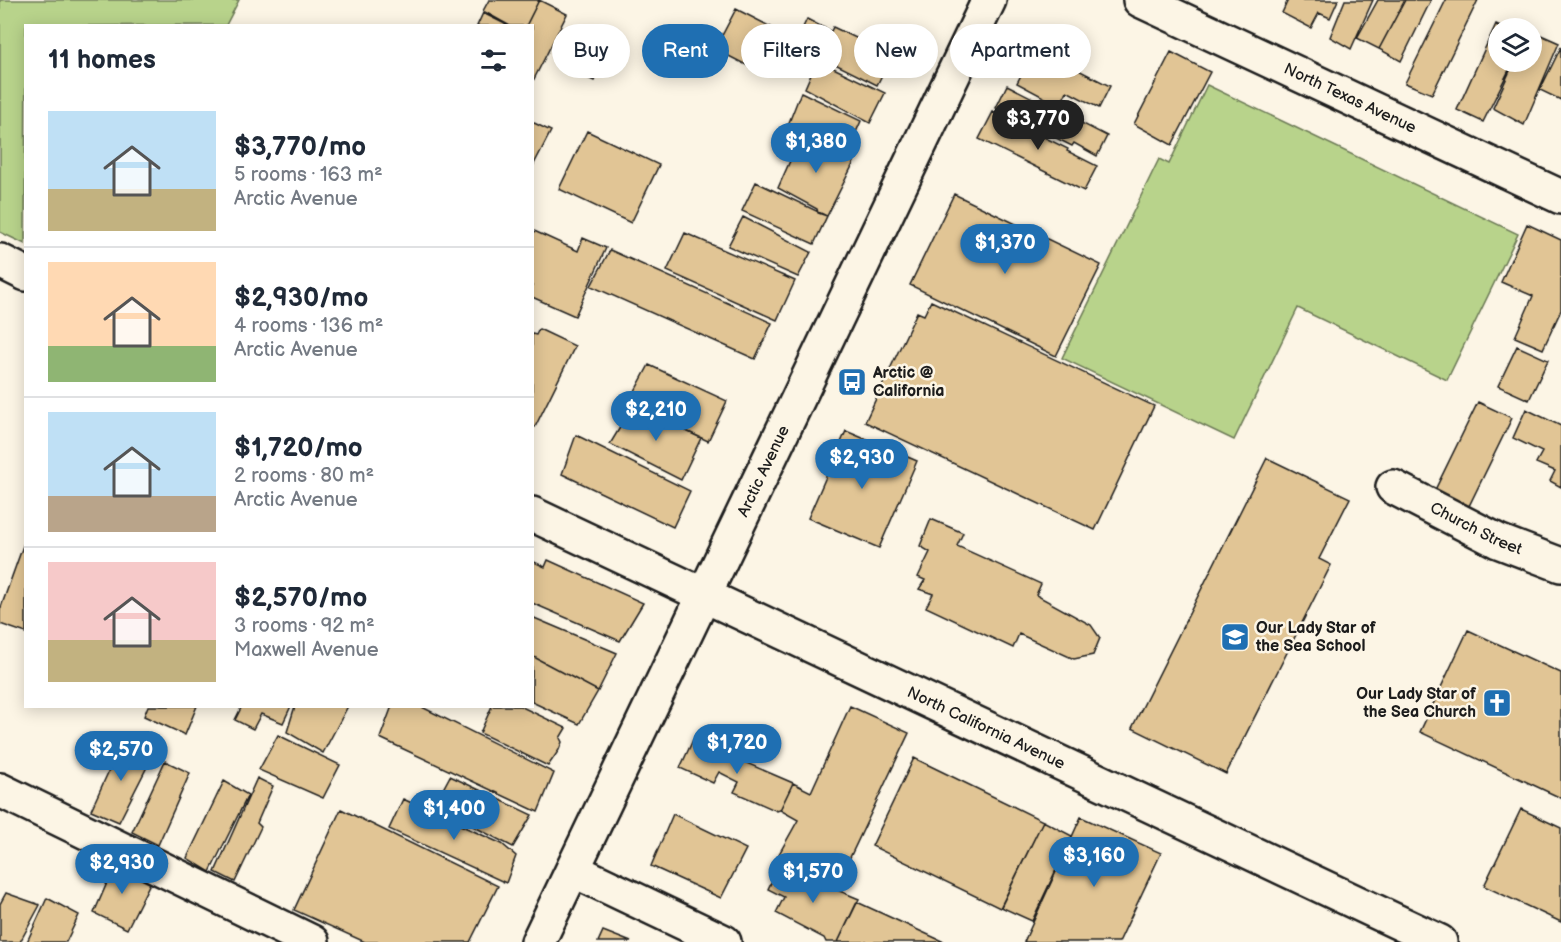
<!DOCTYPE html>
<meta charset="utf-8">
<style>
:root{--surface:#fff;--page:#f6f6f7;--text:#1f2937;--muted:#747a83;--line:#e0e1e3;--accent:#1f6fb2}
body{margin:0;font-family:"Balsamiq Sans",sans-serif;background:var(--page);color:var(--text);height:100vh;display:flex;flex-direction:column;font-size:22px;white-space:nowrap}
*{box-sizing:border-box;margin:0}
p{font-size:20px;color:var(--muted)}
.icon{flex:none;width:33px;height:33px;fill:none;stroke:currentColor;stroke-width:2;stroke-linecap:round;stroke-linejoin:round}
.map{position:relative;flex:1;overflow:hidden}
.panel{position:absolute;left:24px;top:24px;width:510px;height:684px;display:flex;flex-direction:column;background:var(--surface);border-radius:0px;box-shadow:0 3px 15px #0003}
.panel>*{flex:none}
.banner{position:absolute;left:552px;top:24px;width:570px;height:54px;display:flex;gap:12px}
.buttons{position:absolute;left:1488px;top:18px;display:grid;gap:12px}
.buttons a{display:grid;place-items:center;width:54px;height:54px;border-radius:50%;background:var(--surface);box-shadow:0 3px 15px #0003;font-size:30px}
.price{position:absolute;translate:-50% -51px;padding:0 14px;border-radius:21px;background:var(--accent);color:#fff;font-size:20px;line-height:39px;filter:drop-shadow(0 2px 3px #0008)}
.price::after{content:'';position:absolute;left:50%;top:36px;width:18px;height:14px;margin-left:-9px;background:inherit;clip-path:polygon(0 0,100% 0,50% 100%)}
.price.active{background:#222;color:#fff}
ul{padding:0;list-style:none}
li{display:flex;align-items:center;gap:18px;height:150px;padding:0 24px}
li+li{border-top:2px solid var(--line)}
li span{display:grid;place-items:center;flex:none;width:168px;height:120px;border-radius:0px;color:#555}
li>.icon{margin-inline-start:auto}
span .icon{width:72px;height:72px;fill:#fffc;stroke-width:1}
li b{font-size:26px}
h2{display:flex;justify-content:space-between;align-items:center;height:72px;padding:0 24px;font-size:26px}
.chip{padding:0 21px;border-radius:27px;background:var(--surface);box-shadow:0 3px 15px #0003;font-size:21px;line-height:54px}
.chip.active{background:var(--accent);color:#fff}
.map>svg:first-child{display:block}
.green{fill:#b8d38b;stroke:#6a7854;stroke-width:1.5}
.building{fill:#e1c595;stroke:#1c1c1c;stroke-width:1.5}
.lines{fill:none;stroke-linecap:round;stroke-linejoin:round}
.minor-casing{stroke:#1c1c1c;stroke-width:38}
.tertiary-casing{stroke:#1c1c1c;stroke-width:38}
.minor{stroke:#fcf5e5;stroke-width:33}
.tertiary{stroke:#fcf5e5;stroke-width:33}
.labels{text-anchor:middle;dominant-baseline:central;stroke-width:5;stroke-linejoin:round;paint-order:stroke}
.street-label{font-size:16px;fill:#1c1c1c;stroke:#fcf5e5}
.poi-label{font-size:16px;font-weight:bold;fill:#1c1c1c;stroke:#fcf5e5;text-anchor:start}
</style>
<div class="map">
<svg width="1561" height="942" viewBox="0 0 1561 942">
<rect width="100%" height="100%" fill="#fcf5e5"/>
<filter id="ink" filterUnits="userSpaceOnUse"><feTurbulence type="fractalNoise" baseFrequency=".0167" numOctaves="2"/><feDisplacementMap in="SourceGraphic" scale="12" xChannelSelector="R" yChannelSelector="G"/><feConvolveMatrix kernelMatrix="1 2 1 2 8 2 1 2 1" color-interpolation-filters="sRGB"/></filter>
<g filter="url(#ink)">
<path class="green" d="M0,0H239L226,25L26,26L25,244L0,232Z
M1207,85L1518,234L1447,380L1298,308L1234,440L1062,358L1159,159L1169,164Z"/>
<path class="building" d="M489,0H539L526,26H510L483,11Z
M539,0L567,14L532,83V26H526Z
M1288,0H1338L1330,18L1319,13L1311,28L1282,13Z
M1345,0H1373L1351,49L1330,37Z
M1378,0H1405L1379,49L1357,38Z
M1405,0H1431L1401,61L1379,49Z
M1446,0H1478L1432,94L1405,83Z
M736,9L775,29L754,69L715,49Z
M483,13L509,26H477Z
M807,19L830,31L820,53L796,42Z
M1496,24L1505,28H1498V62H1513L1483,122L1457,110Z
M833,27L892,55L877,85L819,56Z
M1532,31L1559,43L1524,125L1493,108L1514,62H1532Z
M578,36L609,51L594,81L563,66Z
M1561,47V100L1540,90Z
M1035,48L1110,86L1099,108L1067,91L1060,106L1017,83Z
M1171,52L1210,72L1172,145L1134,124Z
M817,60L885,93L870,123L805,88Z
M1007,85L1107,136L1097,156L1074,143L1072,146L996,108Z
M801,92L861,121L848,150L788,125Z
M993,112L1068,149L1067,151L1097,166L1084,191L979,139Z
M532,122L551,131L532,168Z
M587,131L659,165L631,223L559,189Z
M802,134L844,153L843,157L854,162L827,216L818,213L817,209L778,188Z
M756,182L827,216L814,244L742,211Z
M954,194L1101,265L1056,356L910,285Z
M743,217L811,252L798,277L728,246Z
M1527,224L1561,240V310L1543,349L1515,337L1533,296L1501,282Z
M532,230L578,251L583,238L606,248L575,316L532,297Z
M685,233L795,281L777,320L667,271Z
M610,250L772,323L755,359L591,286Z
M931,301L1154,406L1095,530L865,422L917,312L924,315Z
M539,329L575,346L535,427L532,426V334L536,335Z
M1517,346L1548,360L1529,400L1498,386Z
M649,365L727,401L708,441L628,404Z
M1478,402L1512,418L1468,508L1434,492Z
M633,406L701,438L681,480L610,444Z
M1526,409L1561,426V487L1550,481L1555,471L1536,463L1542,452L1513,438Z
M846,431L917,461L879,548L808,518Z
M576,435L690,491L673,527L562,474Z
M1267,458L1350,498L1319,559L1331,565L1226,774L1132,728Z
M931,519L963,533L957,546L1041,584L1036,595L1091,625L1100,638L1093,655L1074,659L1019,634L1013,648L926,607L933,594L919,589L925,580L918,577L930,552L920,546Z
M24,543H26V633L0,624V610Z
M548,560L643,603L620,641L532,603V561L545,567Z
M532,617L617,653L598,691L532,656Z
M1468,630L1561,673V798L1420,732Z
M532,656L598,691L579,724L532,702Z
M148,706H197L185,735L144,716Z
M242,706H291L283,723L261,714L253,729L235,720Z
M295,706H348L323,753L287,732Z
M392,706H420L554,773L538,812L380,738Z
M492,706H520L566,728L560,738L562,742L559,750L548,766L480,733Z
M850,706L909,733L835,889L774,863L798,820L780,810L793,783L811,792Z
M278,735L340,765L323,798L259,770Z
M693,740L793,783L780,810L777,811L734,792L739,782L719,772L713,783L680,768Z
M121,744L136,748L152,757L119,822L91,810Z
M914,758L1043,821L1000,908L872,846Z
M165,761L190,773L158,845L132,832Z
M450,776L532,815L513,847L434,806Z
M257,778L273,786L257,823L261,827L235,882L215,872Z
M224,781L248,795L210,872L187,858Z
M403,799L502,844L516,856L506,883L389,829Z
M341,809L498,886L470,942H365L294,910Z
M1521,809L1561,828V922L1484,886Z
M673,814L746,849L721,898L651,866Z
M1081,817L1161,853L1119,942H1024Z
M1043,821L1072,836L1032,921L1001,907Z
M116,862L152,879L127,929L94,913Z
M779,866L859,899L838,942H826L824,938L776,913L784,897L768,889Z
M6,893L40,905L20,942H0V904Z
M47,898L79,915L66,942H27Z
M857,902L944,942H838Z
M603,931L631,942H598Z"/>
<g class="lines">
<g class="minor-casing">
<g id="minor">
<path id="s1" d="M1140,0L1561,197"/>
<path d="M0,261L26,274"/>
<path id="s2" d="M1393,487L1498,541L1561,565"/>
<path id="s3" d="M532,514L1440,942"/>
<path d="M0,790L312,942"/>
<path d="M573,870L724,942"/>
</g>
</g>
<g class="tertiary-casing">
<g id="tertiary">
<path id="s4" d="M538,942L989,0"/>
</g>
</g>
<use href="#minor" class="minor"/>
<use href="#tertiary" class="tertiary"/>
</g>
</g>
<defs>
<g id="bus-square" transform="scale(1.5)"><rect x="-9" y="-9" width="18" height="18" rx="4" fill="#1f6fb2" stroke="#fcf5e5"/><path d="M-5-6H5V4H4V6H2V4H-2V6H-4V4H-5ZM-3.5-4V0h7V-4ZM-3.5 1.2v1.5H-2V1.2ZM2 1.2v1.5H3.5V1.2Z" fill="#fff"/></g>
<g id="school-square" transform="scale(1.5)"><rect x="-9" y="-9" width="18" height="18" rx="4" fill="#1f6fb2" stroke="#fcf5e5"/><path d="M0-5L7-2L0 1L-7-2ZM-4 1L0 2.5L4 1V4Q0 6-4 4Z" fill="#fff"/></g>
<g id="church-square" transform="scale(1.5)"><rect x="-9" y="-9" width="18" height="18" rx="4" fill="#1f6fb2" stroke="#fcf5e5"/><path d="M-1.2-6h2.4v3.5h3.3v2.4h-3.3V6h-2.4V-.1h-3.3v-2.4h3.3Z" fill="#fff"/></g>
</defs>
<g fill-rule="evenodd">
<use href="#bus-square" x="852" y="382"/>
<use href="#school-square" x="1235" y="637"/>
<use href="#church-square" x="1497" y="703"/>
</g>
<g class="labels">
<g class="street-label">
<text stroke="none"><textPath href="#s1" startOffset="232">North Texas Avenue</textPath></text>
<text stroke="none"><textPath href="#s4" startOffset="522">Arctic Avenue</textPath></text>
<text stroke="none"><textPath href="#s2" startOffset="93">Church Street</textPath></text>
<text stroke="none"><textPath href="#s3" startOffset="502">North California Avenue</textPath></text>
</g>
<g class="poi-label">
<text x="873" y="373">Arctic @<tspan x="873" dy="18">California</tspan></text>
<text x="1256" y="628">Our Lady Star of<tspan x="1256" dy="18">the Sea School</tspan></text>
<text x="1476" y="694" text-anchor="end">Our Lady Star of<tspan x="1476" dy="18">the Sea Church</tspan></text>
</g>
</g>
</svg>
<div class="buttons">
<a><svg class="icon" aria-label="layers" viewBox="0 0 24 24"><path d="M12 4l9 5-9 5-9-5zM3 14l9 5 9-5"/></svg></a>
</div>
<b class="price active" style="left:1038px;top:151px">$3,770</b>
<b class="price" style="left:816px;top:174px">$1,380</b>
<b class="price" style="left:1005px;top:275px">$1,370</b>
<b class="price" style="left:656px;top:442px">$2,210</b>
<b class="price" style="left:862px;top:490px">$2,930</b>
<b class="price" style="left:737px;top:775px">$1,720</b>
<b class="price" style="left:121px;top:782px">$2,570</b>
<b class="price" style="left:454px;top:841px">$1,400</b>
<b class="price" style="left:1094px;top:888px">$3,160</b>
<b class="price" style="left:122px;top:895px">$2,930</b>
<b class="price" style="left:813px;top:904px">$1,570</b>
<div class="banner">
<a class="chip">Buy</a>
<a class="chip active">Rent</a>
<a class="chip">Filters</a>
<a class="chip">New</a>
<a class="chip">Apartment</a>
</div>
<section class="panel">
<h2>11 homes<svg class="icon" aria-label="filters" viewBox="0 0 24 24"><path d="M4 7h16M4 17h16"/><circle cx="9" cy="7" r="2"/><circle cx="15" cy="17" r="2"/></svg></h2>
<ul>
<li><span style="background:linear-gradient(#bfe0f5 65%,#c2b280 0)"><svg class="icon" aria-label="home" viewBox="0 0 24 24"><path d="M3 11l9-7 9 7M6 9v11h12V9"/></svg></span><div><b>$3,770/mo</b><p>5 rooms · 163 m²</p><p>Arctic Avenue</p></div></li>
<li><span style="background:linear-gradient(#ffd9b3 70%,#8fb573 0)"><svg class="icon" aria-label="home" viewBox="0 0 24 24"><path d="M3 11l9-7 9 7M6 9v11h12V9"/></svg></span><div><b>$2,930/mo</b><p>4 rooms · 136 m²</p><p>Arctic Avenue</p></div></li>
<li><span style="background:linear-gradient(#bfe0f5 70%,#b9a48a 0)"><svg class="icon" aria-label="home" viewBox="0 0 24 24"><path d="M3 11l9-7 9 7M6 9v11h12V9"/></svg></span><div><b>$1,720/mo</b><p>2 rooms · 80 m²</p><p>Arctic Avenue</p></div></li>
<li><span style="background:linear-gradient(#f6c9c9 65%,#c2b280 0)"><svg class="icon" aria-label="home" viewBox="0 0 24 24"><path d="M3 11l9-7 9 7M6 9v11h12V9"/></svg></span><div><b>$2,570/mo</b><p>3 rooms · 92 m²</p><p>Maxwell Avenue</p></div></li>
</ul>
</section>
</div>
